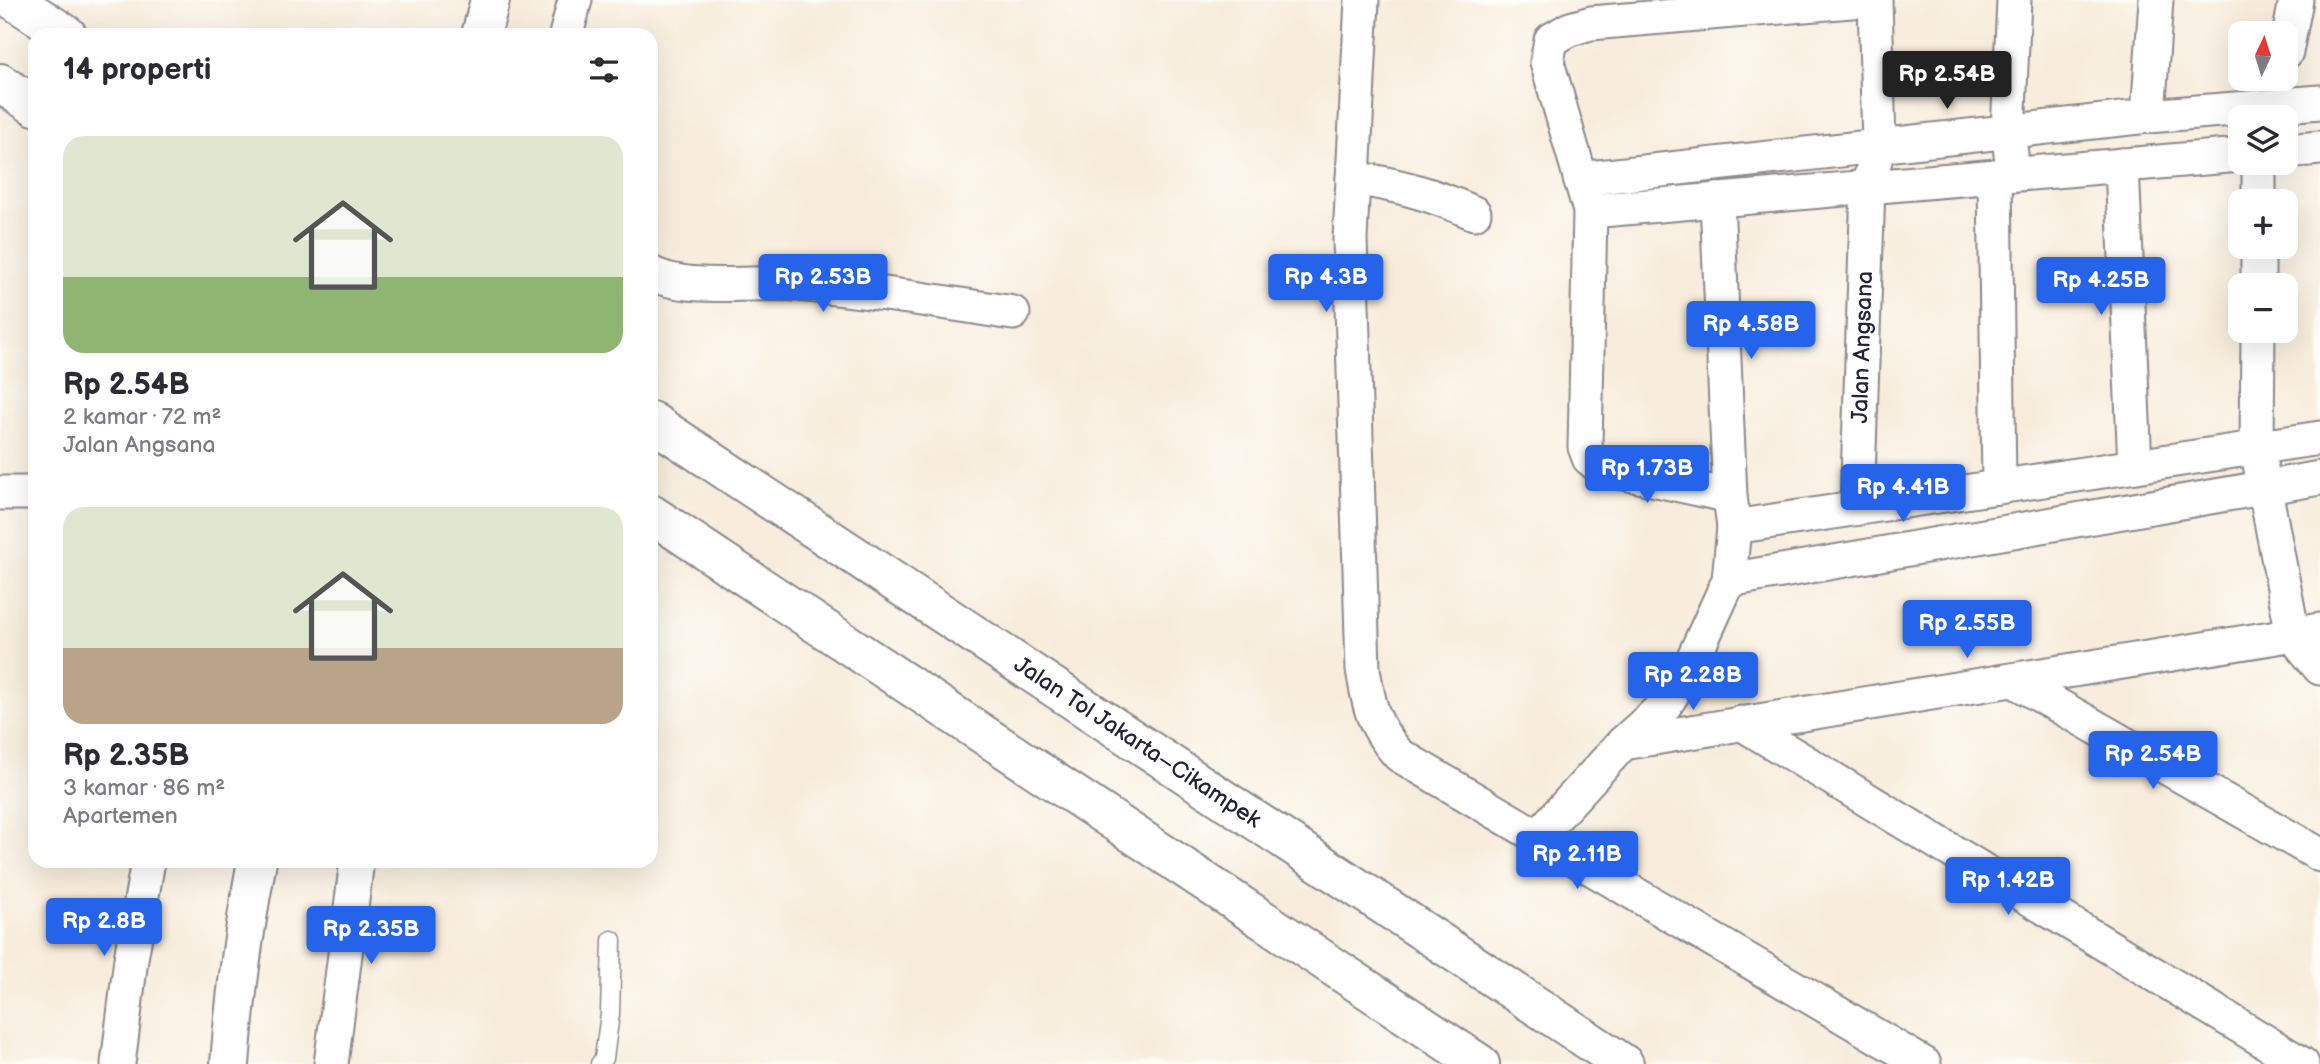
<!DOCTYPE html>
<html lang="id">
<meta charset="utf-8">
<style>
:root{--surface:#fff;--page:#f2f2f3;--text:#2b2b33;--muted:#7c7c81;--accent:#2563eb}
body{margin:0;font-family:"Balsamiq Sans",sans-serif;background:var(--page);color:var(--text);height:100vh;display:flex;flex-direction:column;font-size:26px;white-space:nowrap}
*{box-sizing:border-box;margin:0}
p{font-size:23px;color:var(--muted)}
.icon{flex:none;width:38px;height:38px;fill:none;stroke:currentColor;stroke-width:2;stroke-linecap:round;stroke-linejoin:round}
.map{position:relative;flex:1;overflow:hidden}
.drawer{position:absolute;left:28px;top:28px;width:630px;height:840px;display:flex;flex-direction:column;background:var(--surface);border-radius:21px;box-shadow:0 7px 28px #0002}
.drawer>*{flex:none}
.needle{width:46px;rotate:4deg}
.tools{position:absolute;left:2228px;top:21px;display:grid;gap:14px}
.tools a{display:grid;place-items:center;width:70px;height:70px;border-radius:14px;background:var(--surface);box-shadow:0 7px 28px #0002;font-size:35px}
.price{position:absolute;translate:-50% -60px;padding:0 16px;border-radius:7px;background:var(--accent);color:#fff;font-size:23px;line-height:46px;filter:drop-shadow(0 2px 4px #0008)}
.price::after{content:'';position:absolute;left:50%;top:42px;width:21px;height:16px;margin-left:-10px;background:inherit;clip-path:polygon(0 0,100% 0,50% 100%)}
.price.on{background:#222;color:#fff}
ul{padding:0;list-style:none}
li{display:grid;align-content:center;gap:14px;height:371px;padding:0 35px}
li span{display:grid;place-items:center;height:217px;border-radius:21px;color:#555}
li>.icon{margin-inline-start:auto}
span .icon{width:126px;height:126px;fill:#fffc;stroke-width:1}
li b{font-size:30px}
h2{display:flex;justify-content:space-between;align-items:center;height:84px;padding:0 35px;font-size:30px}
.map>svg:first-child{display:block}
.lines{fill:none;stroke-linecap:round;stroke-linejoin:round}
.service-casing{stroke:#8d888c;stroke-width:21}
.minor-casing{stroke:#8d888c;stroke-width:37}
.primary-casing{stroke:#8d888c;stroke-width:42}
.motorway-casing{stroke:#8d888c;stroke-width:42}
.service{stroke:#fff;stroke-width:18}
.minor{stroke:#fff;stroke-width:33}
.primary{stroke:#fff;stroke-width:38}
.motorway{stroke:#fff;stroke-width:38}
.labels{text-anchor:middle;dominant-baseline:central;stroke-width:5;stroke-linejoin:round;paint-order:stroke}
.street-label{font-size:23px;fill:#22223b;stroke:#fdfcf7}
</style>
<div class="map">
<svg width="2320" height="1064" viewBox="0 0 2320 1064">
<rect width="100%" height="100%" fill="#fdfcf7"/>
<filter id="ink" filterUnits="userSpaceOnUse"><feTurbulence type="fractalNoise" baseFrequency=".0143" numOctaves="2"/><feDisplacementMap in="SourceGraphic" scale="14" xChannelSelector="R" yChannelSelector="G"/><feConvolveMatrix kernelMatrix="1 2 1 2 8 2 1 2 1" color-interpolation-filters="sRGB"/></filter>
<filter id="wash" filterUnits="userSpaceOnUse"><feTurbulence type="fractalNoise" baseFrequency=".00686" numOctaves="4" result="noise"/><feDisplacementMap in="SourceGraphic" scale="28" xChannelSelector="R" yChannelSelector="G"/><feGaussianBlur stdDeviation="1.57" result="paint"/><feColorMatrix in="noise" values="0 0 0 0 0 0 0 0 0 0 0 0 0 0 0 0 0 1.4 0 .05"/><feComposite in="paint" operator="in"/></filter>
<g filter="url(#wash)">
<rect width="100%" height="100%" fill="#f8eddc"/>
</g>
<g filter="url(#ink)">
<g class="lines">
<g class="service-casing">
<path id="service" d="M600,1064L604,1058L610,1014L612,940"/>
</g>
<g class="minor-casing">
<g id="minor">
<path d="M1362,0L1350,239L1363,669C1369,707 1373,726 1399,755L1924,1064"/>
<path d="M566,35L575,0"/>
<path d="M2286,52L2296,0"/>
<path d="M2148,116L2156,0"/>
<path d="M2286,151L2320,148"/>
<path d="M2011,154L2008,132L2014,0"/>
<path d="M2122,165L2135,466"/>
<path d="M1995,176L1999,487"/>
<path d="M1353,178C1399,185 1432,194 1474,213"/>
<path d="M1580,179L2148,116L2320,102"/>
<path d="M2259,201V163"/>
<path d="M1590,211L2240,155"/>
<path d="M651,273C685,292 755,281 795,284C868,290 941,302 1013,313"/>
<path d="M2258,285V247"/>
<path d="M2258,331L2257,448L2293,635L2320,668"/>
<path d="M0,493H35"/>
<path d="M1730,496L1601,468L1589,458L1585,447L1590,211L1547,62L1551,40L1570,29L1591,23L1863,0"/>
<path id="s1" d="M1857,508L1868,187L1879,145L1875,0"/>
<path d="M1734,527L2320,438"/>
<path d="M1729,580L2320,478"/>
<path d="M2013,680L2320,855"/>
<path d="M1741,723L2302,1064"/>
<path d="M1623,743L2320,630"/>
<path d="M1537,837L1623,743L1665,705L1688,670L1729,580L1734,527L1730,496L1717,200"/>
<path d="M118,1064L131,959L148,861"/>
<path d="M331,1064L357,861"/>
</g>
</g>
<g class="primary-casing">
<path id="primary" d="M481,35L490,0
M230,1064C235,995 244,929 257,861"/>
</g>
<g class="motorway-casing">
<g id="motorway">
<path d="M13,0L67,35"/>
<path d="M0,83L35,106"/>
<path id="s2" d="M651,421L1624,1064"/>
<path d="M651,514L1480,1064"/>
</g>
</g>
<use href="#service" class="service"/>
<use href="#minor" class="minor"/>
<use href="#primary" class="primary"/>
<use href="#motorway" class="motorway"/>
</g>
</g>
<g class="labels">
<g class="street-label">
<text stroke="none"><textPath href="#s1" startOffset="161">Jalan Angsana</textPath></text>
<text stroke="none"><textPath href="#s2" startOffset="583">Jalan Tol Jakarta–Cikampek</textPath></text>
</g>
</g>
</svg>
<div class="tools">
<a><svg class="needle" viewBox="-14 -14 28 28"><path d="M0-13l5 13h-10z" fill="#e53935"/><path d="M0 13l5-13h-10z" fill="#7c7c81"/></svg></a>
<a><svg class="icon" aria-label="layers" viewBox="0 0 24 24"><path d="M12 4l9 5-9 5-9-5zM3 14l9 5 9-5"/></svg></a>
<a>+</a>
<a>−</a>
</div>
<b class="price on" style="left:1947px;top:111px">Rp 2.54B</b>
<b class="price" style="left:823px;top:314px">Rp 2.53B</b>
<b class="price" style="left:1326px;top:314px">Rp 4.3B</b>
<b class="price" style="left:2101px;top:317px">Rp 4.25B</b>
<b class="price" style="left:1751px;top:361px">Rp 4.58B</b>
<b class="price" style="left:1647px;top:505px">Rp 1.73B</b>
<b class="price" style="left:1903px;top:524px">Rp 4.41B</b>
<b class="price" style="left:1967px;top:660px">Rp 2.55B</b>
<b class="price" style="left:1693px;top:712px">Rp 2.28B</b>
<b class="price" style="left:2153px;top:791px">Rp 2.54B</b>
<b class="price" style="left:1577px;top:891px">Rp 2.11B</b>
<b class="price" style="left:2008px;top:917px">Rp 1.42B</b>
<b class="price" style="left:104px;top:958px">Rp 2.8B</b>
<b class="price" style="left:371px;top:966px">Rp 2.35B</b>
<section class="drawer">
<h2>14 properti<svg class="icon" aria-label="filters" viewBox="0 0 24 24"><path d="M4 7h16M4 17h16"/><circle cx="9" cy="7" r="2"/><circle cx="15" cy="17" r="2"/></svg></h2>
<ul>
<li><span style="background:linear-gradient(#dfe7d0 65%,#8fb573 0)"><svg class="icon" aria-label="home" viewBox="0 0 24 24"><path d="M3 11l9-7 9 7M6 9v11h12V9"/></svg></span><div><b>Rp 2.54B</b><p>2 kamar · 72 m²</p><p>Jalan Angsana</p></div></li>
<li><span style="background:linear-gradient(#dfe7d0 65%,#b9a48a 0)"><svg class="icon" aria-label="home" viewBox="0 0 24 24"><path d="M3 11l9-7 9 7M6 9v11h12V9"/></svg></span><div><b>Rp 2.35B</b><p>3 kamar · 86 m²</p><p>Apartemen</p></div></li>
</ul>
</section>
</div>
